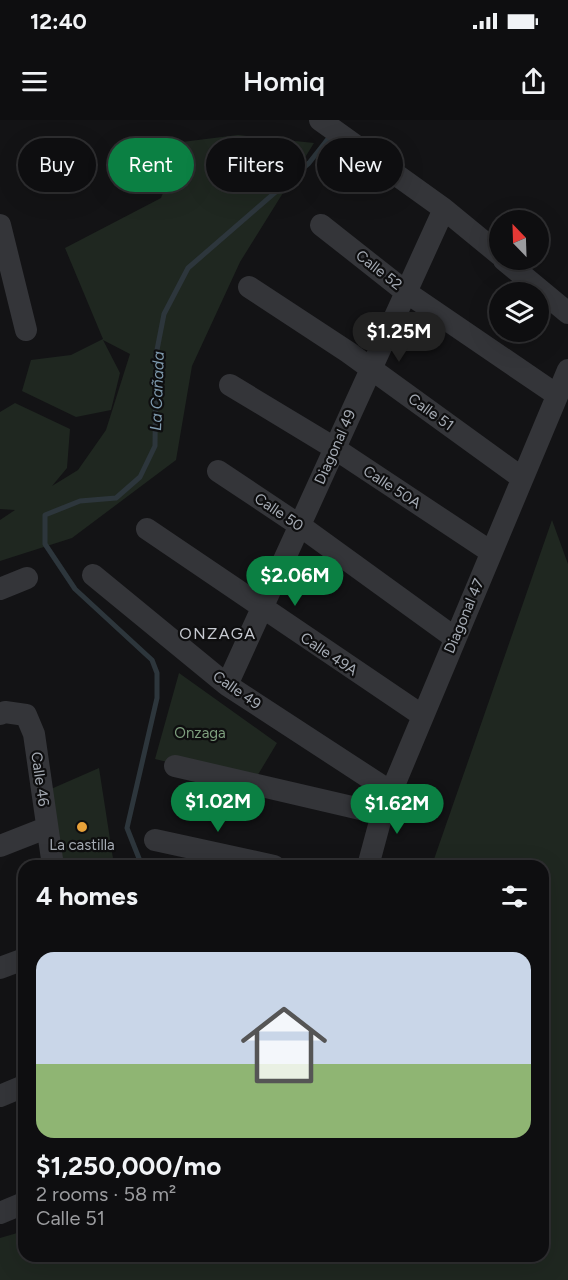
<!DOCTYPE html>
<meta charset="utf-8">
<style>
:root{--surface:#0e0e10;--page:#171719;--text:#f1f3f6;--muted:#9b9c9f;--line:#2e2e30;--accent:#0b8043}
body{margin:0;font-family:Figtree,sans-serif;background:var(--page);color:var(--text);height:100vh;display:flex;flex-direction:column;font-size:22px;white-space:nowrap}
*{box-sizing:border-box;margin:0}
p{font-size:20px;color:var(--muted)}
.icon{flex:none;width:33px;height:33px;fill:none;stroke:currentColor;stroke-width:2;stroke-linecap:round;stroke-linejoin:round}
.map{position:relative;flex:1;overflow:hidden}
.drawer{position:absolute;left:18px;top:740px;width:531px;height:402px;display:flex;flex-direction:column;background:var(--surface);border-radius:18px;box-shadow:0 6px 24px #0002,0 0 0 2px var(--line)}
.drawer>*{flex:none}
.hud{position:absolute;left:18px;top:18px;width:532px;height:54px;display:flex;gap:12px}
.needle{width:39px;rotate:337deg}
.fabs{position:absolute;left:489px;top:90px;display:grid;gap:12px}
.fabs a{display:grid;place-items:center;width:60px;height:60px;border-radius:50%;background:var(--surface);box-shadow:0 6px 24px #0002,0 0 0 2px var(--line);font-size:30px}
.price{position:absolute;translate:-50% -51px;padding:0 14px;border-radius:21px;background:var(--accent);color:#fff;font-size:20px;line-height:39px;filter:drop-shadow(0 2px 3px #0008)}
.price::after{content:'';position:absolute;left:50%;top:36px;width:18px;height:14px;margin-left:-9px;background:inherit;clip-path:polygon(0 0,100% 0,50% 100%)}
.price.selected{background:#222;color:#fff}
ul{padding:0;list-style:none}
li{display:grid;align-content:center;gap:12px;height:318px;padding:0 18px}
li+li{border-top:2px solid var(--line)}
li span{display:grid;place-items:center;height:186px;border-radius:18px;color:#555}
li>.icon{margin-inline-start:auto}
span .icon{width:108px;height:108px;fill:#fffc;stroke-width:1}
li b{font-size:26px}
h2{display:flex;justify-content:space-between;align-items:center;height:72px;padding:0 18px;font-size:26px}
.pill{padding:0 21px;border-radius:27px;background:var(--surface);box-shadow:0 6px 24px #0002,0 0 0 2px var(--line);font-size:21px;line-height:54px}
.pill.selected{background:var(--accent);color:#fff}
.status{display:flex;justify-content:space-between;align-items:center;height:42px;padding:0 30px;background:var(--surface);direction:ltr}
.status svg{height:16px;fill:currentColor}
header{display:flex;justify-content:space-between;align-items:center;height:78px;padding:0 18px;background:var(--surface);font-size:27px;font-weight:600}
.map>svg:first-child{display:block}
.green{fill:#1f2720}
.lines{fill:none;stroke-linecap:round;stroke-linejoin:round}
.stream{stroke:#2d363c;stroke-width:5}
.minor{stroke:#343539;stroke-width:22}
.poi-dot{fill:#e7a139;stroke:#0e0e0f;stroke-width:2}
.labels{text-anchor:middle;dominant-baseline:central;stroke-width:4.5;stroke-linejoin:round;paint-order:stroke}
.street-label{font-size:15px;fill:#a5abb4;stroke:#0e0e0f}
.park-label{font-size:15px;fill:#7d9e7d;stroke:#0e0e0f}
.poi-label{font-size:15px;fill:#a5abb4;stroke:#0e0e0f}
.water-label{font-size:16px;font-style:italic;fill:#7e9aae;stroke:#0e0e0f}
.neighbourhood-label{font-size:16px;letter-spacing:1.5px;fill:#c6c9d0;stroke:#0e0e0f}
</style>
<div class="status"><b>12:40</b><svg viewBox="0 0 49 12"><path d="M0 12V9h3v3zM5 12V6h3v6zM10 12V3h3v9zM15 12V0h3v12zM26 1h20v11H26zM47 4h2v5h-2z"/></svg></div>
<header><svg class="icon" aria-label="menu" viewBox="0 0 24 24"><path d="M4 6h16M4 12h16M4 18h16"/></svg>Homiq<svg class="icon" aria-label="share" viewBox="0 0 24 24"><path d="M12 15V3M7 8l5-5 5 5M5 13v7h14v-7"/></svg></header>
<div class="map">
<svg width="568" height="1160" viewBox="0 0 568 1160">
<rect width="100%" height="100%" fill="#131315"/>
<path class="green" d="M238,15L314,23L240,142L192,246L176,340L72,418L0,441V400L15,390L0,389V292L15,283L70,309L67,348L52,366L78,350L106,310L130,234L103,220L120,253L111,290L76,297L22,271L31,240L71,235L103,219L65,128L161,78L182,22Z
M552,400L568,444V1160H0V1118L24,1111V1136H543V746L432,745Z
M179,553L277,623L253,663L155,639Z
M99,648L114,745H60L51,669Z
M148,738L170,743L169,745H132Z"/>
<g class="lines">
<path class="stream" d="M142,746L127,708L157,578V553L152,540L75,469L45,424V395L80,381L116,378L140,357L155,326L156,235L164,194L188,148L309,43L331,15"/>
<path class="minor" d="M320,0L444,89L500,135
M0,105L26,210
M321,105L406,172L557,275
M504,140L568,193
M249,167L348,232L522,358
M230,265L331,326L491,432
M218,351L299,405L455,518
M147,409L423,596
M93,455L227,565L391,672
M0,469L27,458
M227,565L444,89
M0,594L5,592L26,595L34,614L53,746
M175,646L382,694
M155,720L274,746
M0,726L46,708
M368,746L382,694L568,250
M0,848L24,839
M0,976L24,966
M0,1093L24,1083"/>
</g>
<circle class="poi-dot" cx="82" cy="707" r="6"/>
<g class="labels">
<g class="street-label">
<text transform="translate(379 150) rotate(38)">Calle 52</text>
<text transform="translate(431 292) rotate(36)">Calle 51</text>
<text transform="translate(335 327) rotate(-66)">Diagonal 49</text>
<text transform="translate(392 367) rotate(33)">Calle 50A</text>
<text transform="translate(279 392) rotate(34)">Calle 50</text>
<text transform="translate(464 496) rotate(-67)">Diagonal 47</text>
<text transform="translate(329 534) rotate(34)">Calle 49A</text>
<text transform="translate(237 570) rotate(35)">Calle 49</text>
<text transform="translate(40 659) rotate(82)">Calle 46</text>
</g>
<g class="park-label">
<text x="200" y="613">Onzaga</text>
</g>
<g class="poi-label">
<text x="82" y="725">La castilla</text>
</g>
<g class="water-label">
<text transform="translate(157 271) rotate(-88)">La Cañada</text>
</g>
<g class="neighbourhood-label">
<text x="218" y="513">ONZAGA</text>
</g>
</g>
</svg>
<div class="fabs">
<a><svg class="needle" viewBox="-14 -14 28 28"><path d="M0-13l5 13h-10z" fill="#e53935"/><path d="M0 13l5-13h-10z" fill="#9b9c9f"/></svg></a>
<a><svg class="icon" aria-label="layers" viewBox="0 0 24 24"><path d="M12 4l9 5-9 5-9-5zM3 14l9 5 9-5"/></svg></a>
</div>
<b class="price selected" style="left:399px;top:243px">$1.25M</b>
<b class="price" style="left:295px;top:487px">$2.06M</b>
<b class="price" style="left:218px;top:713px">$1.02M</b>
<b class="price" style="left:397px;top:715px">$1.62M</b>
<div class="hud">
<a class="pill">Buy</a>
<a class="pill selected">Rent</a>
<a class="pill">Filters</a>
<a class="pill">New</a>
</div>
<section class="drawer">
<h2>4 homes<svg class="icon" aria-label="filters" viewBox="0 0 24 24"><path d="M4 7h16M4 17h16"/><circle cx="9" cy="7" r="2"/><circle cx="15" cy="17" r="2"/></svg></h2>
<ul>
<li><span style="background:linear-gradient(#c9d6e8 60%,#8fb573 0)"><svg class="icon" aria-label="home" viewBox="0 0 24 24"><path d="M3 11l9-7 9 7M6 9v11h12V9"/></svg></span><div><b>$1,250,000/mo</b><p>2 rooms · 58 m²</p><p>Calle 51</p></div></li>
</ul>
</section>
</div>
